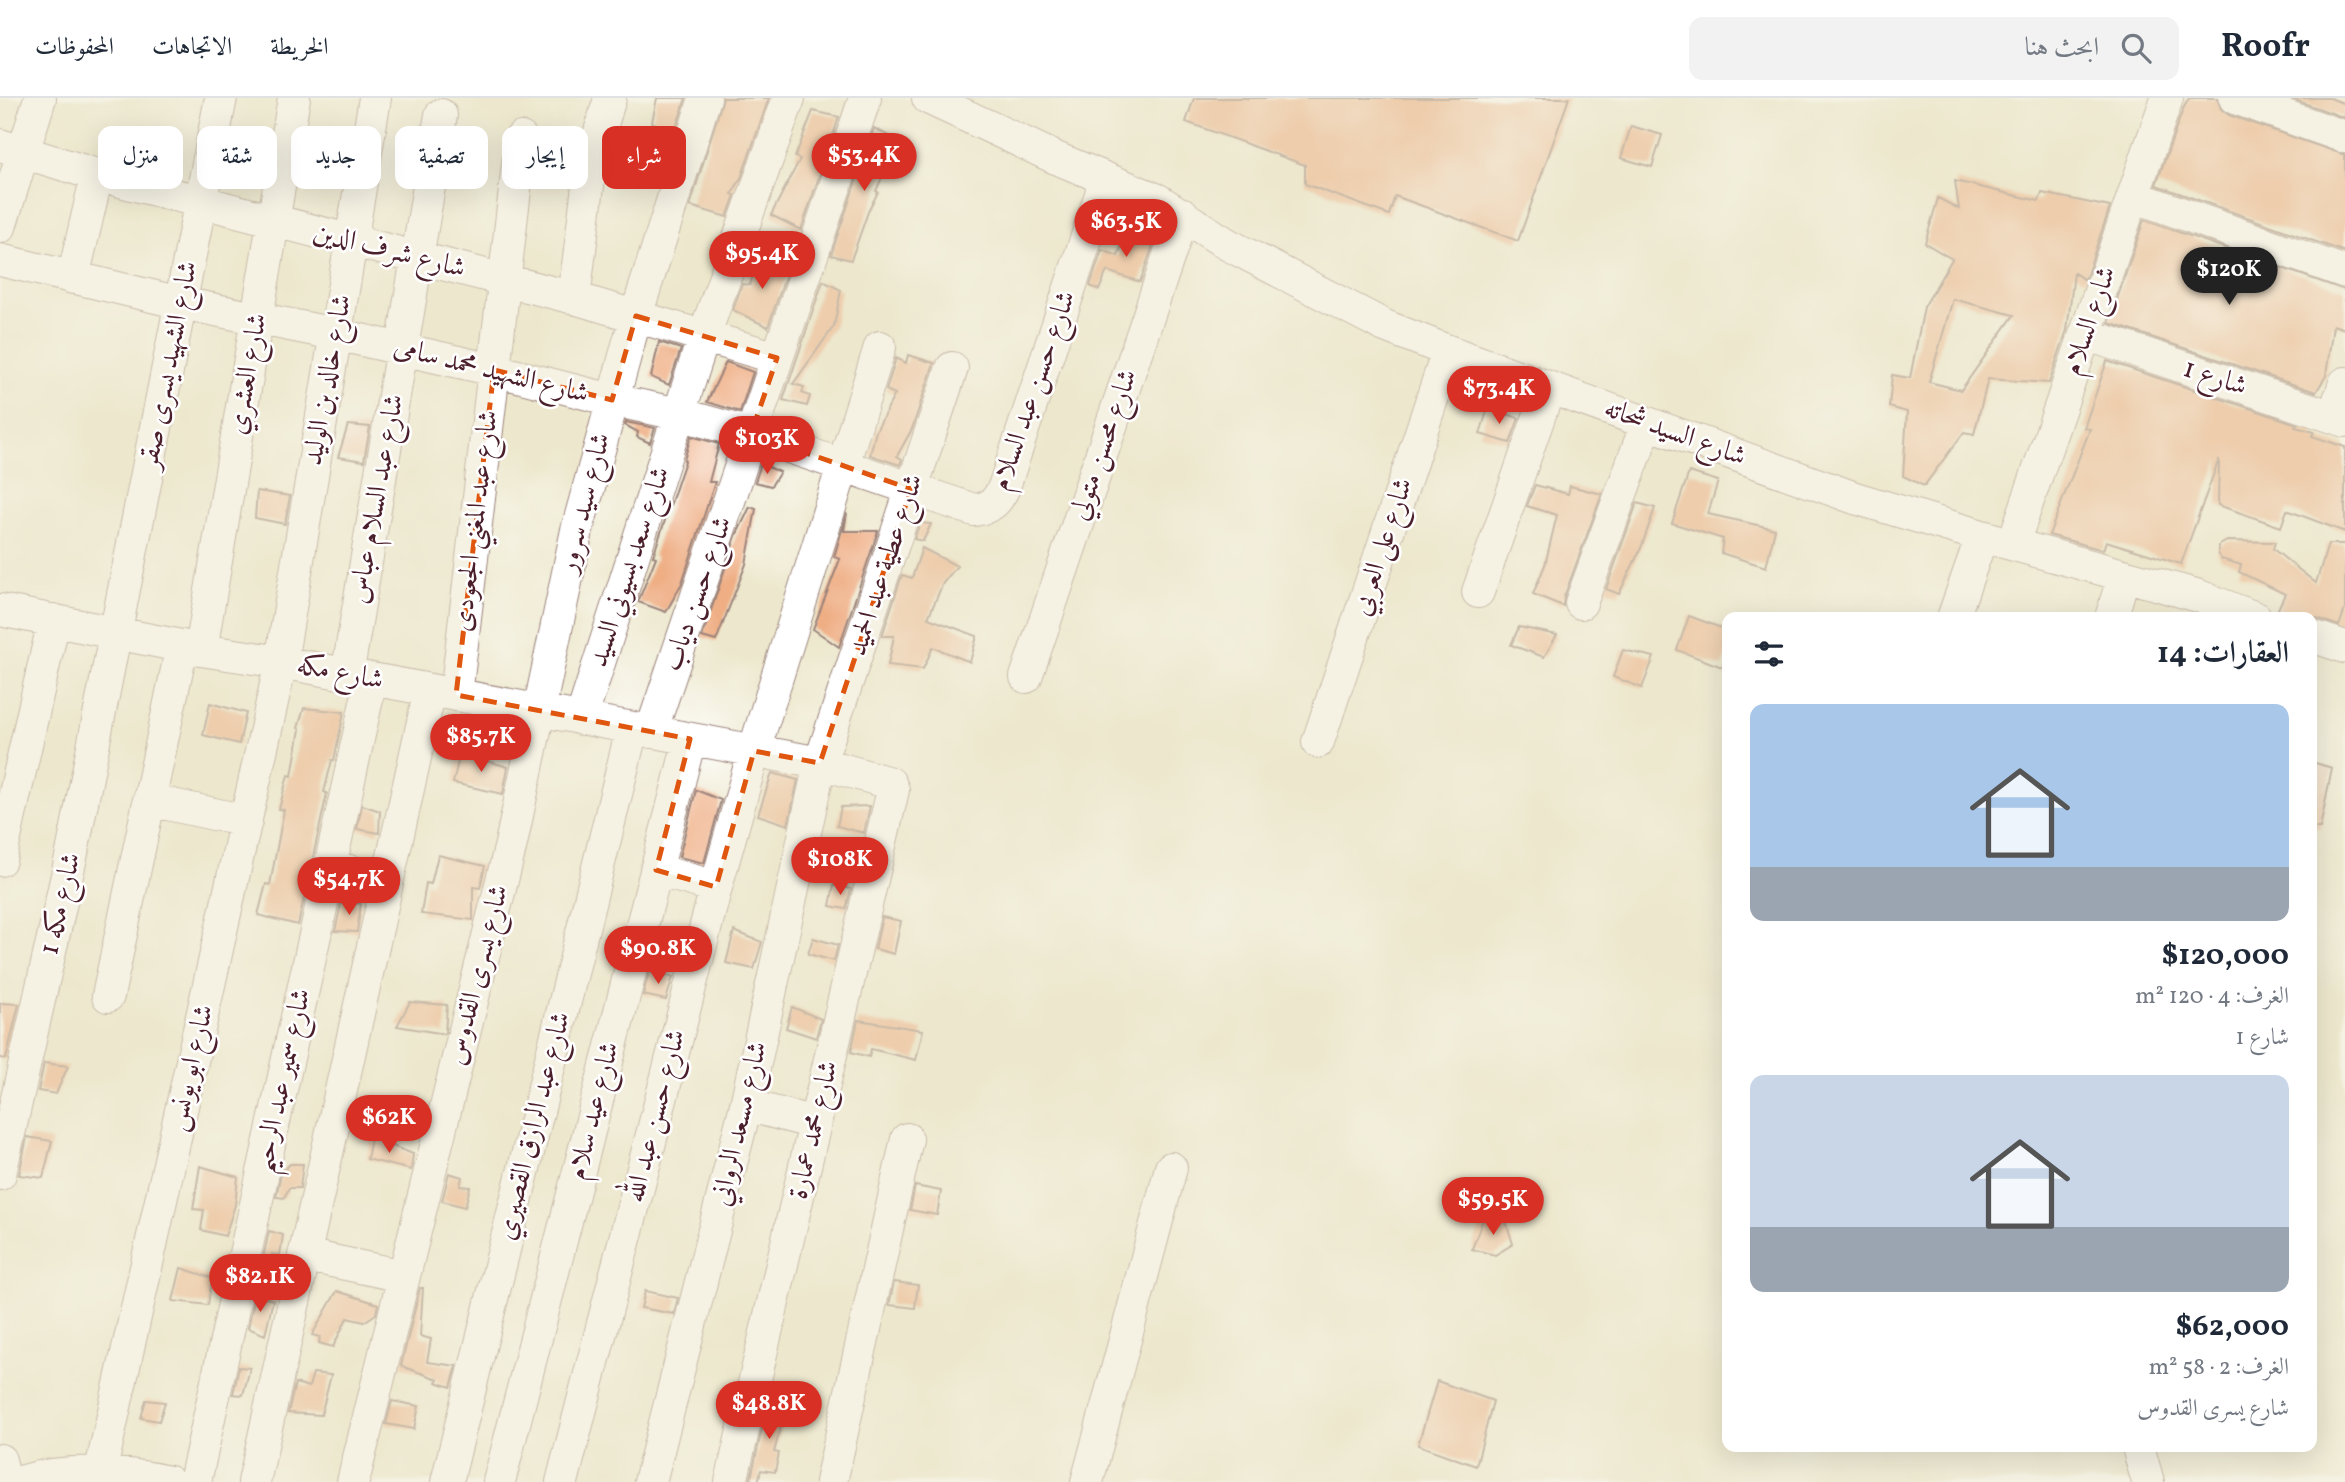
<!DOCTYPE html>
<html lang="ar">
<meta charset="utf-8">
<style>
:root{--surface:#fff;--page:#f2f2f3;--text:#1f2937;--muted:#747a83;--line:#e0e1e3;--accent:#d93025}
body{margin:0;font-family:Vollkorn,Amiri,serif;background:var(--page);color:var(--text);direction:rtl;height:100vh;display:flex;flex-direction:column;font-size:26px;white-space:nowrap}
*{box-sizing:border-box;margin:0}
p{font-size:23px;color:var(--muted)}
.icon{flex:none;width:38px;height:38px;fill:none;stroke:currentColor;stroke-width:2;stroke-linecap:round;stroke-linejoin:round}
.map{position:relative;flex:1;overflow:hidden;direction:ltr}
.drawer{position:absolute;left:1722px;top:514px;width:595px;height:840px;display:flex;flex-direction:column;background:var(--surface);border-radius:14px;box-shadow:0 7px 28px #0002;direction:rtl}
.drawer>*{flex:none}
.hud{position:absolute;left:21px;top:28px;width:665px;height:63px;direction:rtl;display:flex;gap:14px}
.price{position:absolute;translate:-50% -60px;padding:0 16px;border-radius:24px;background:var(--accent);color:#fff;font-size:23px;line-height:46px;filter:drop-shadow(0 2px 4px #0008)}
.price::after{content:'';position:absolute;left:50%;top:42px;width:21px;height:16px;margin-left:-10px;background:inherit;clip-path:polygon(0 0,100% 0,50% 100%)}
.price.active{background:#222;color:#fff}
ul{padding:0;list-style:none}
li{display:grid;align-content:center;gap:14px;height:371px;padding:0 28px}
li span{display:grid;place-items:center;height:217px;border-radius:14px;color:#555}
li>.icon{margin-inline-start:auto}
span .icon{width:126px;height:126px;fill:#fffc;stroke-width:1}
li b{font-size:30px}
h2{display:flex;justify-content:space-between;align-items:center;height:84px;padding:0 28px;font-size:30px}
.pill{padding:0 24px;border-radius:14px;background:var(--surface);box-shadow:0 7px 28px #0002;font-size:24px;line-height:63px}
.pill.active{background:var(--accent);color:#fff}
header{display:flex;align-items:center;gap:42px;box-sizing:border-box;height:98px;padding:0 35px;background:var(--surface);border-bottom:2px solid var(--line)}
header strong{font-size:33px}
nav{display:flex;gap:38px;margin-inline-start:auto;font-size:24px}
.search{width:490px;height:63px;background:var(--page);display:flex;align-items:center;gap:18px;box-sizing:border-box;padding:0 24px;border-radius:14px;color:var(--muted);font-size:26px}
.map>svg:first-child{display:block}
.building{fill:#efae84;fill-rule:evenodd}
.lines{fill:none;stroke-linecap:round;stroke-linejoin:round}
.minor-casing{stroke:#9c847c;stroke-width:34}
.minor{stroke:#fff;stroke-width:32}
.marked{fill:none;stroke:#e0560e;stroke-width:5;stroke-dasharray:14 9;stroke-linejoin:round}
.labels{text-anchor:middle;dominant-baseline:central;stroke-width:5;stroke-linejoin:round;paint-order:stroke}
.street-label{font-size:28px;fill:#4a1f2b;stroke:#fff}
</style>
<header>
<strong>Roofr</strong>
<div class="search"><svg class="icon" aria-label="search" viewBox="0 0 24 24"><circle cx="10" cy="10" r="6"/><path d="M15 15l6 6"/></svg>ابحث هنا</div>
<nav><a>الخريطة</a><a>الاتجاهات</a><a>المحفوظات</a></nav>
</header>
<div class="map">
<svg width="2345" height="1384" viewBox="0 0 2345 1384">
<rect width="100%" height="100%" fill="#fff"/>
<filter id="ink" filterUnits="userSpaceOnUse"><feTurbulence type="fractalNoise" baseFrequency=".0143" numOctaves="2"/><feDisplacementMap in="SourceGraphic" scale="14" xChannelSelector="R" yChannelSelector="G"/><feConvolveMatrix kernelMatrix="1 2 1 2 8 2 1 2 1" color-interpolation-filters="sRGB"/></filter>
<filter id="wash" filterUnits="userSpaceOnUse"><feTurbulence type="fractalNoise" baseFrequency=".00686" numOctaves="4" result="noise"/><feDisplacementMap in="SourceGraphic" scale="28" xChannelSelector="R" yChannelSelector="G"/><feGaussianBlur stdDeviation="1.57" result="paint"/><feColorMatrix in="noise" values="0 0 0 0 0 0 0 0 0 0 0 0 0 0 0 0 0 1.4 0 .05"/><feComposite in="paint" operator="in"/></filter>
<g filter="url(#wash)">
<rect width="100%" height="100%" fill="#ede8cd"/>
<g id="blocks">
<path class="building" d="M657,0H686L674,36L652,24Z
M723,0H769L741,80L732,96L735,97L727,119L690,108Z
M1194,0H1569L1518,143L1395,98L1389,117L1305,86V67L1186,24Z
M2189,0H2217L2221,11L2229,17L2345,57V154L2156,87L2183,11Z
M2290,0H2330L2345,6V20Z
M813,13L839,19L801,132L771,117L800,61L795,59Z
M1631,28L1662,37L1652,69L1621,60Z
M874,30L898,43L876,93L878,94L868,114L851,162L831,157Z
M1955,83L2039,103L2042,95L2110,109L2085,182L2074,175L2067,232L2049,285L1988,281L1974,336L1964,334L1924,388L1903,378L1907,314L1889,309L1892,277L1910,280L1924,209L1952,161L1925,145L1938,100L1959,111ZM1953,201L2014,217L1961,292L1929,284Z
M2144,122L2345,192V231L2333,227L2326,278L2316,294L2109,225Z
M1128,130L1156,139L1140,184L1107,173L1099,192L1090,188L1102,152L1118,158Z
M759,155L789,168L768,229L733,212L742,186L750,187Z
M823,183L841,192L834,228L793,286L804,289L802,295L810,298L807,308L783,302Z
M659,244L681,251L669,287L651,279Z
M908,257L934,265L912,331L897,358L902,361L900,367L870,357L876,333L895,296L886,292L896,260L906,265Z
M2107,263L2297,326L2295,329L2314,334L2312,338L2345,349V434L2287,412L2281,429L2218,407L2219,361L2181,466L2106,443L2103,452L2049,437L2090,331L2084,330Z
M726,264L753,274L740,314L707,304Z
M1488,310L1519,320L1510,345L1480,336Z
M626,324L655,330L650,345L637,339L638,334L625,327Z
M348,327L370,329L364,363L338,359Z
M691,338L719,346L709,384H715L682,485L666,514L638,504L656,459L653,458L685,363L684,362Z
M761,366L780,374L771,388L755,384Z
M1689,374L1718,383L1708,416L1775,431L1766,469L1721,455L1723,441L1672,425Z
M1535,387L1568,396L1570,388L1602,396L1564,499L1563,508L1533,496L1545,467L1557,417L1527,408Z
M257,393L290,398L285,426L255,420Z
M1637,405L1655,410L1641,450L1619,496L1606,491Z
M750,409L756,411L746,466L716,543L702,539L736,438Z
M847,415L844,433H878L839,549L813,531L840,461L834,459Z
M920,425L931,426L923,443L914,441Z
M2227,443L2275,444L2273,451L2316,485L2328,446H2345V511L2339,528L2317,520H2294L2277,513L2285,496L2239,474L2241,467L2221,461L2218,455V448Z
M922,450L957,468L943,485L928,520L977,538L970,564L933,549L923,571L888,567L894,538H882L902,477L912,480Z
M1689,518L1727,532V556L1722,569L1677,552Z
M1519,529L1557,537L1544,559L1511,547Z
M1623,552L1654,559L1642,590L1613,579Z
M210,605L246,615L239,646L203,637Z
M304,610L344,614L334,662H332L324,694L327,695L298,827L258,817L266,786L270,787L284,712L279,711L288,677L292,678L300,631L298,630Z
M460,655L508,669L503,696L453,685Z
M2312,664L2332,670L2320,730H2312Z
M772,675L798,682L788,727L758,717Z
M696,692L721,702L704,765L679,759Z
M362,707L380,713L379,735L357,731Z
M870,708L864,735L837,728L841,709Z
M438,757L485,768L480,790L473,789V822L421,816L426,785L431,786Z
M834,787L851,791L846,811L830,808Z
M342,802L361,806L357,834L335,833Z
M882,819L901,823L894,856L875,851Z
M734,833L762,844L754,871L726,865Z
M813,840L838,847L834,863L808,856Z
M649,874L673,879L666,902L643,897Z
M410,904L447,907L445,936L397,928Z
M0,905L19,906L6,961L0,960Z
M792,909L821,921L816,940L786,930Z
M858,922L923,932L916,962L871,951L869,959L851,954Z
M44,965L68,968L56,996L38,993Z
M27,1039L52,1043L43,1080L19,1077Z
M371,1040L413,1056L411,1072L367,1061Z
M290,1066H303L300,1090H289L284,1100L276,1099L282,1071L284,1072Z
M200,1068L238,1079L235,1107L225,1138L201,1132L204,1112L193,1111Z
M449,1075L462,1079L460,1088L470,1089L465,1109L442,1103Z
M915,1088L941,1093L937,1117L910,1112Z
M1483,1121L1506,1124L1513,1146L1495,1157L1472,1151Z
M269,1133L283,1137L280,1157L272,1156L259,1194L256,1193Z
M181,1170L212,1180L208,1207L173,1203Z
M894,1184L918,1187L915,1210L889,1207Z
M420,1190H423L420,1238L431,1241L427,1264L457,1268L451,1289L436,1284L438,1281L401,1268Z
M337,1193L378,1206L376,1216L364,1224L347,1220L333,1249L319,1245L320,1239L312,1237Z
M645,1193L678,1200L674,1216L641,1210Z
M255,1197L273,1202L265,1237L248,1230Z
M239,1269L250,1270L243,1297L233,1296Z
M313,1275L331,1277L321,1317L288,1315L295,1285L309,1289Z
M1437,1283L1493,1303L1476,1368L1418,1347Z
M146,1302L165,1304L159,1323L141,1320Z
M392,1303L419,1308L414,1331L386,1326Z
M768,1305L787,1307L774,1354L779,1355L775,1374L761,1372L758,1384H750Z"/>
</g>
</g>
<g filter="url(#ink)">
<use href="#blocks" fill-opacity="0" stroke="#9c847c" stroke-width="2"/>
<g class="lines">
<g class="minor-casing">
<path id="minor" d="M928,0L1056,60L1158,102L1227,146L1385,228L1448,253L1855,400L1982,438L2199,498L2256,520
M2235,0L2345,39
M0,47L97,77L574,200L777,260
M2133,98L2345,174
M0,129L40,0
M0,162L181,205L335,236L494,272L612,302L679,316L751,336L974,412C991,410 997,404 1004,389L1106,81
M73,180L97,77
M574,200L591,64L610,0
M2085,236L2345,323
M2333,319L2345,285
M2013,446L2167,0
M1478,494L1549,290
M1581,505L1647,325
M0,512L201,552L281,564L820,665L890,685L893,692L731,1384
M1953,520L1982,438
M2111,520L2124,477
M2312,538L2345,549
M201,552L294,0
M347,578L441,17
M1026,579L1183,116
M456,597L521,40
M581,621L704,238L789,0
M651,634L865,0
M1318,644L1448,253
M149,702L246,723
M0,762L54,522
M330,768L387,783
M656,772L716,789
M108,898L182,548
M746,1007L815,1025
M0,1076L72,755L221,0
M304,1157L403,1178
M2138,1349L2148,1384
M0,1362L5,1384
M100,1376L281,564L375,0
M20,1384C65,1370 123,1373 169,1384
M195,1384L371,582
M254,1384L430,592
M353,1384L511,746L577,432L636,218L705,0
M447,1384L632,631
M499,1384L690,641
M562,1384L716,789L754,653L880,249
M650,1384L746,1007L820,665L952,270
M831,1384L907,1041
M1087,1384L1171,1070"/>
</g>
<use href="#minor" class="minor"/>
</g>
</g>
<path d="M0 0H2345V1384H0ZM636,218L777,260L751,336L911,391L820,665L754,653L716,789L656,772L690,641L456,597L494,272L612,302Z" fill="#ede8cd" fill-opacity=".55" fill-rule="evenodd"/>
<path class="marked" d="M636,218L777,260L751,336L911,391L820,665L754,653L716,789L656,772L690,641L456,597L494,272L612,302Z"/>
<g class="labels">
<g class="street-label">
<text transform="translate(389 153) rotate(14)">شارع شرف الدين</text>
<text transform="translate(2090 223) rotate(-71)">شارع السلام</text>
<text transform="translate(169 267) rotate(-79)">شارع الشهيد يسرى صقر</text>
<text transform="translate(491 273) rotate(14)">شارع الشهيد محمد سامى</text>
<text transform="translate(248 276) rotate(-80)">شارع العشري</text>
<text transform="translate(2215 280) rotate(18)">شارع 1</text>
<text transform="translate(328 282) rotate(-80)">شارع خالد بن الوليد</text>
<text transform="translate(1034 293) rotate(-71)">شارع حسن عبد السلام</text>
<text transform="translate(1675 335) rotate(20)">شارع السيد شحاته</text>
<text transform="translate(1104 347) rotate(-71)">شارع محسن متولي</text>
<text transform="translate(377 401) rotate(-80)">شارع عبد السلام عباس</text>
<text transform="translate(585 405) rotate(-76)">شارع سيد سرور</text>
<text transform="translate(476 423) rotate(-83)">شارع عبد المغني الجعودى</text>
<text transform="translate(1383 449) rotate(-72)">شارع على العربي</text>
<text transform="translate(886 467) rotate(-72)">شارع عطية عبد الحميد</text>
<text transform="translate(630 469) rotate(-72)">شارع سعد بسيوني السيد</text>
<text transform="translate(698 496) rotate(-71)">شارع حسن دياب</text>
<text transform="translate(340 575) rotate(11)">شارع مكه</text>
<text transform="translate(61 806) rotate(-77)">شارع مكه 1</text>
<text transform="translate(478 877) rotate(-76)">شارع يسرى القدوس</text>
<text transform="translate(191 970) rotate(-77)">شارع ابو يونس</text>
<text transform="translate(283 983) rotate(-78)">شارع سمير عبد الرحيم</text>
<text transform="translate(594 1013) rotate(-76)">شارع عيد سلام</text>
<text transform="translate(656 1018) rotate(-76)">شارع حسن عبد الله</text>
<text transform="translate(740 1026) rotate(-77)">شارع مسعد الرواني</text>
<text transform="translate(534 1028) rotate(-76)">شارع عبد الرازق القصيري</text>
<text transform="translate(814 1032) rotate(-77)">شارع محمد عمارة</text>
</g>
</g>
</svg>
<b class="price" style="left:864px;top:95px">$53.4K</b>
<b class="price" style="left:1126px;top:161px">$63.5K</b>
<b class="price" style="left:762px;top:193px">$95.4K</b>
<b class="price active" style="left:2229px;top:209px">$120K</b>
<b class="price" style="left:1499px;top:328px">$73.4K</b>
<b class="price" style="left:767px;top:378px">$103K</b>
<b class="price" style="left:481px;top:676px">$85.7K</b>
<b class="price" style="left:840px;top:799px">$108K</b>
<b class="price" style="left:349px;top:819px">$54.7K</b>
<b class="price" style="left:658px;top:888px">$90.8K</b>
<b class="price" style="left:389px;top:1057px">$62K</b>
<b class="price" style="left:1493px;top:1139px">$59.5K</b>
<b class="price" style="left:260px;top:1216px">$82.1K</b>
<b class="price" style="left:769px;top:1343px">$48.8K</b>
<div class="hud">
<a class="pill active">شراء</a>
<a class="pill">إيجار</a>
<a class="pill">تصفية</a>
<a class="pill">جديد</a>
<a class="pill">شقة</a>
<a class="pill">منزل</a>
</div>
<section class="drawer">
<h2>العقارات: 14<svg class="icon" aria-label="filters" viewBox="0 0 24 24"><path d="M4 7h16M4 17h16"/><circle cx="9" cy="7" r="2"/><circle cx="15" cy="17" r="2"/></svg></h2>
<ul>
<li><span style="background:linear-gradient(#a9c7e8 75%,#9aa5b1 0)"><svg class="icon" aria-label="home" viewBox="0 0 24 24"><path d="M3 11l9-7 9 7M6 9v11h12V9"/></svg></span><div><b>$120,000</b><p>الغرف: 4 · 120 m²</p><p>شارع 1</p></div></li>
<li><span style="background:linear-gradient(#c9d6e8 70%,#9aa5b1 0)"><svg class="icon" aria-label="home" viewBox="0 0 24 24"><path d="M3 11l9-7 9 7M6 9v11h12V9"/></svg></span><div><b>$62,000</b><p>الغرف: 2 · 58 m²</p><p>شارع يسرى القدوس</p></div></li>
</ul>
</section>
</div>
